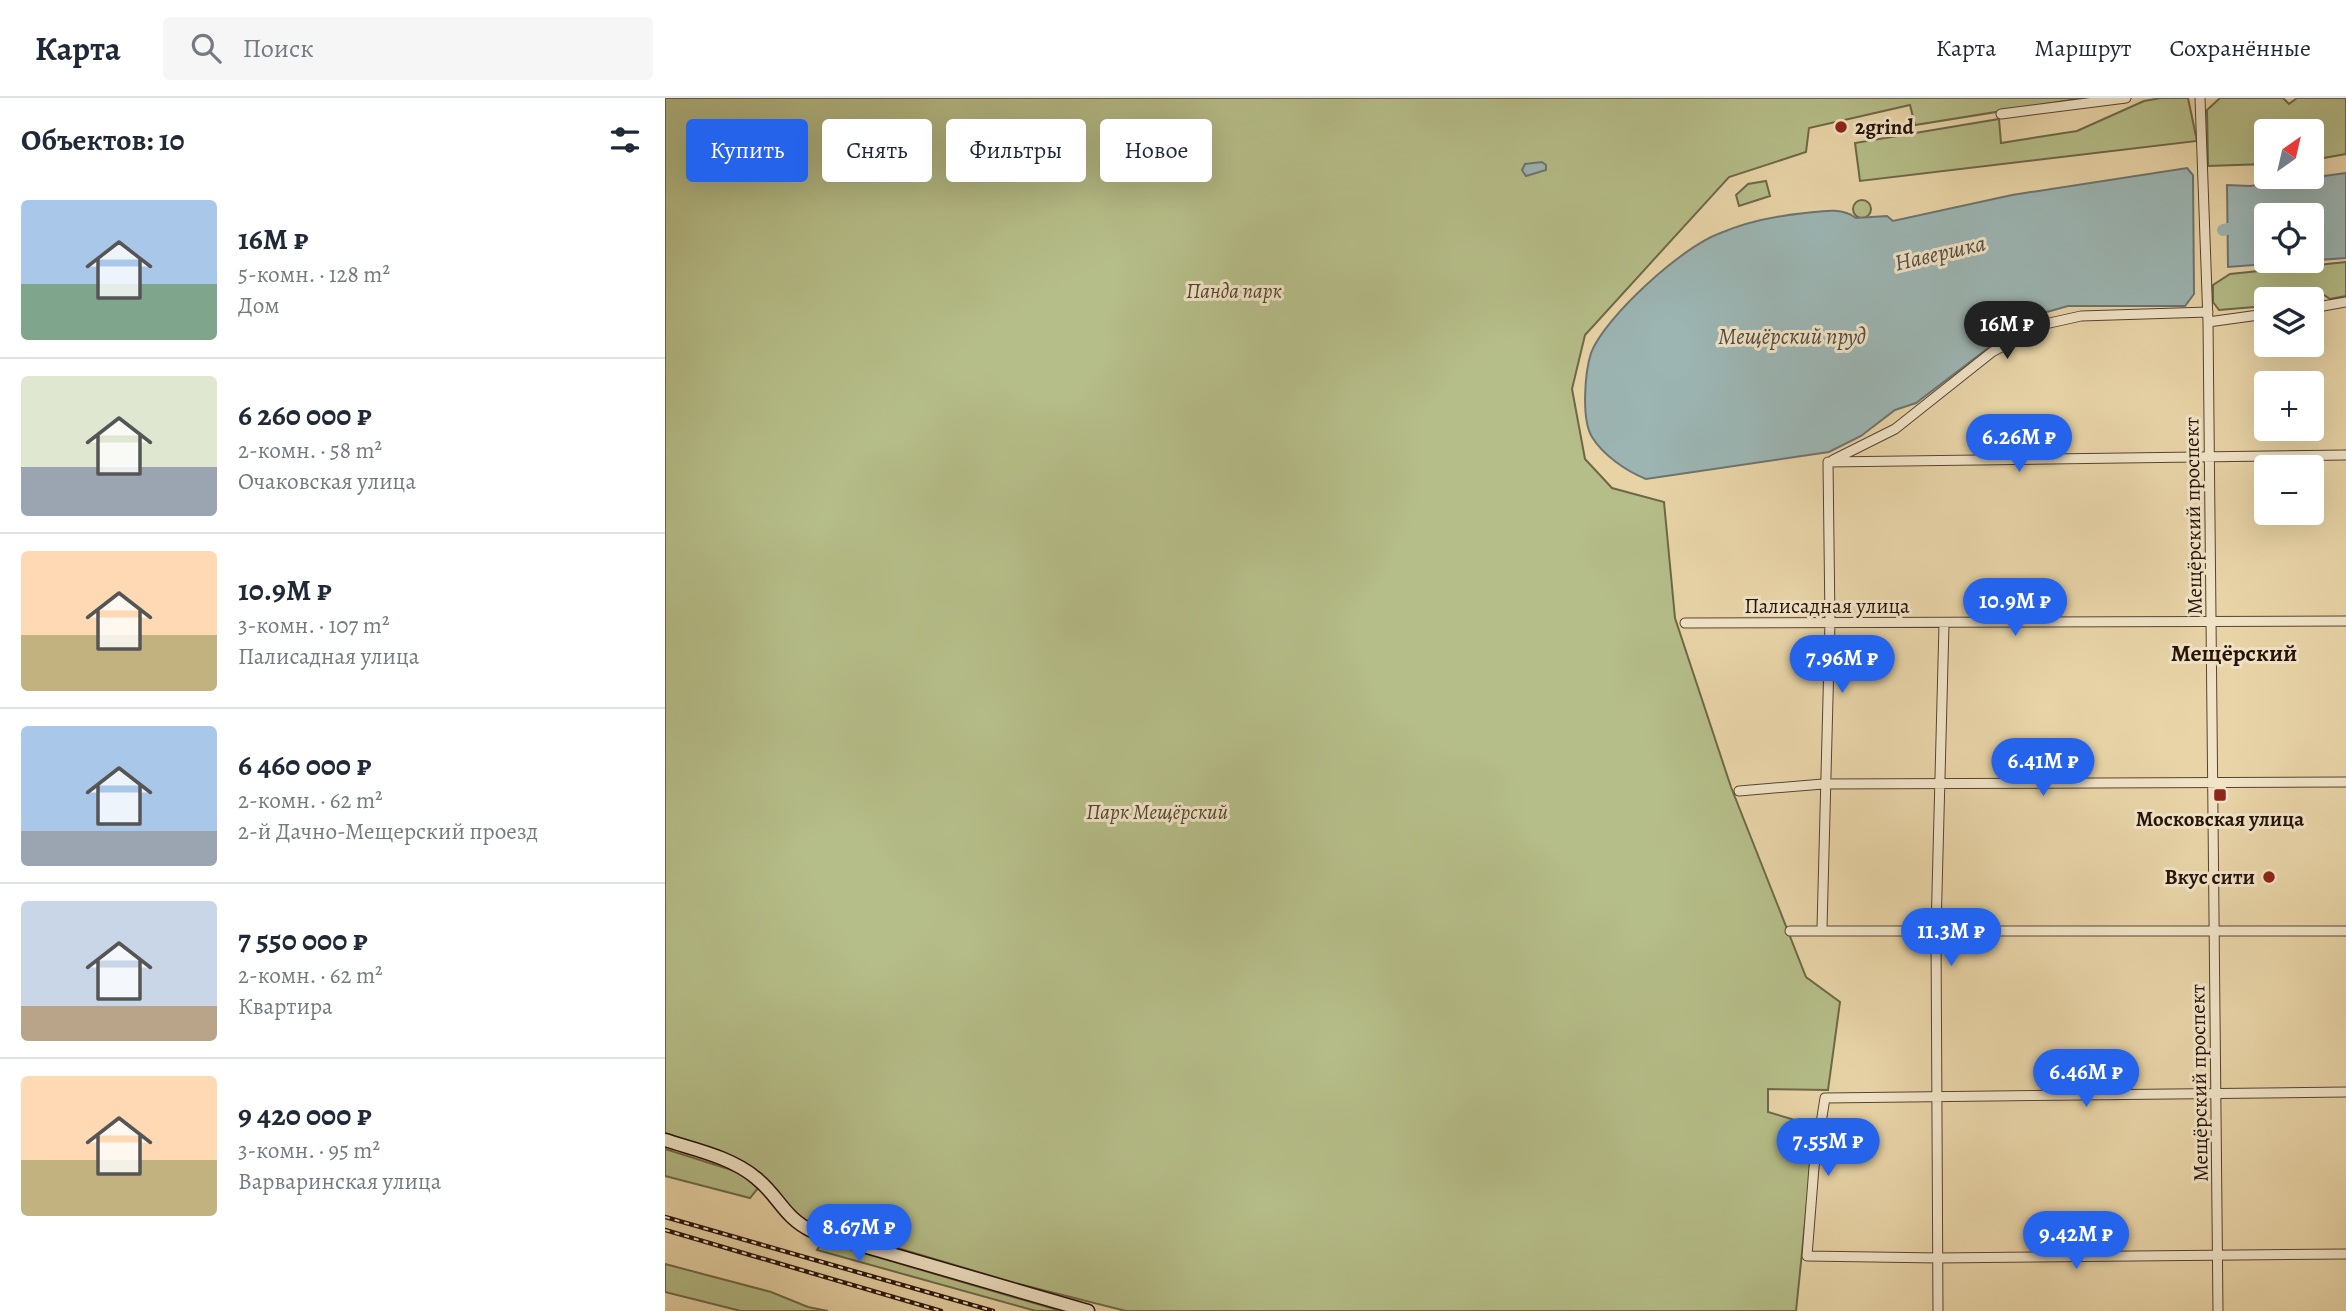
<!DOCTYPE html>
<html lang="ru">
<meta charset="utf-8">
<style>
:root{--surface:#fff;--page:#f6f6f7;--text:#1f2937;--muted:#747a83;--line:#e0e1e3;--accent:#2563eb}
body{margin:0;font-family:Alegreya,serif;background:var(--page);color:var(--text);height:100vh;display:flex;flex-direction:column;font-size:26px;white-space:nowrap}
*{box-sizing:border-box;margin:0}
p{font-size:23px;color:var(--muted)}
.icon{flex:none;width:38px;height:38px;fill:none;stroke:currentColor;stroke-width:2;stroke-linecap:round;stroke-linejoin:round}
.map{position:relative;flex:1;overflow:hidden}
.drawer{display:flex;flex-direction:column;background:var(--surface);width:665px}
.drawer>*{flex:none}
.guide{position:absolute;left:21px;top:21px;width:665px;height:63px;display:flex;gap:14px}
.needle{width:46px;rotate:34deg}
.buttons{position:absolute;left:1589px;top:21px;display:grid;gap:14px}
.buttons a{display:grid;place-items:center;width:70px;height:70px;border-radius:7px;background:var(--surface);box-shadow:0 7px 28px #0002;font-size:35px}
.price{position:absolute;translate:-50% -60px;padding:0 16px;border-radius:24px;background:var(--accent);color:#fff;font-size:23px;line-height:46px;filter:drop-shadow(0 2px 4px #0008)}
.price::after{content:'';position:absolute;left:50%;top:42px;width:21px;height:16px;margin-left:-10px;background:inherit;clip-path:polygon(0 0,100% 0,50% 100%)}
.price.on{background:#222;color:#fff}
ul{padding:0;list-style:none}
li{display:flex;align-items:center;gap:21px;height:175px;padding:0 21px}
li+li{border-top:2px solid var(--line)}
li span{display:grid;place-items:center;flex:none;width:196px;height:140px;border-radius:7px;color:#555}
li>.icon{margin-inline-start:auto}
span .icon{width:84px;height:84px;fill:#fffc;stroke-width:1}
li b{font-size:30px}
h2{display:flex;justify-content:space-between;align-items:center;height:84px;padding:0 21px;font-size:30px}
.chip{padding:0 24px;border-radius:7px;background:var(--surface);box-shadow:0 7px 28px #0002;font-size:24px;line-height:63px}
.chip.on{background:var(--accent);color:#fff}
header{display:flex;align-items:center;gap:42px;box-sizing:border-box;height:98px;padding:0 35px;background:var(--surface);border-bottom:2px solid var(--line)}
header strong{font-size:33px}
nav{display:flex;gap:38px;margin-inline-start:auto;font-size:24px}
.search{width:490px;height:63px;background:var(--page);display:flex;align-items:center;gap:18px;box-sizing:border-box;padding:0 24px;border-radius:7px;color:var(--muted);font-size:26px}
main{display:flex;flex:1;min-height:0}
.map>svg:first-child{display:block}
.green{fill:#b5bd88;stroke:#6e6848;stroke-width:2}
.water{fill:#9cb5b3;stroke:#6e746f;stroke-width:2;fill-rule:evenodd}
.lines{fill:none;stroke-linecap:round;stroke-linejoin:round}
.river{stroke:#9cb5b3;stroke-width:12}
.street-casing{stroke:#584330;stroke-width:11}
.secondary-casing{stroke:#281308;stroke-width:15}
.street{stroke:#f0e3c6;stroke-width:9}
.secondary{stroke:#f0e3c6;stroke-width:12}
.rail-casing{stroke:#281308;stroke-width:4.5}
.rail{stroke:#f0e3c6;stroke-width:2;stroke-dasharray:5;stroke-linecap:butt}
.poi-dot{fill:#8f2418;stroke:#f0e3c6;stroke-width:2.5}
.labels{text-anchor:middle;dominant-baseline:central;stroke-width:6;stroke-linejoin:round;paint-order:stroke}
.poi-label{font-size:21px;font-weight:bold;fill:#281308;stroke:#f0e3c6;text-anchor:start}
.park-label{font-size:21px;font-style:italic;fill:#52462e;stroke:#f0e3c6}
.street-label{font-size:21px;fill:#281308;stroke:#f0e3c6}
.water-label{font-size:23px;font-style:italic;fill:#514c44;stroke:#f0e3c6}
.quarter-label{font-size:24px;font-weight:bold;fill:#281308;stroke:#f0e3c6}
</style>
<header>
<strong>Карта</strong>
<div class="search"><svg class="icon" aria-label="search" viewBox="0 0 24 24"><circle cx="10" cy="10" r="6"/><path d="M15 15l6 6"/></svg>Поиск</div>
<nav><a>Карта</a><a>Маршрут</a><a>Сохранённые</a></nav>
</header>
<main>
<section class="drawer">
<h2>Объектов: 10<svg class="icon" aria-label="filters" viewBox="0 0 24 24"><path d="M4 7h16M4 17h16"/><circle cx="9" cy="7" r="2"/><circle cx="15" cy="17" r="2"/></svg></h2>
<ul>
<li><span style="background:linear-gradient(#a9c7e8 60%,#7fa58c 0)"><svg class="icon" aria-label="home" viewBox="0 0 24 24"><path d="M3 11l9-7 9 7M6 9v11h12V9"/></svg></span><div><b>16M ₽</b><p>5-комн. · 128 m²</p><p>Дом</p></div></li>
<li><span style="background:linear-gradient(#dfe7d0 65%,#9aa5b1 0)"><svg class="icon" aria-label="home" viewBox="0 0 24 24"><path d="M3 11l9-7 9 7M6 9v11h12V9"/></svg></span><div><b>6 260 000 ₽</b><p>2-комн. · 58 m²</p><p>Очаковская улица</p></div></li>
<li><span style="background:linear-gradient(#ffd9b3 60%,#c2b280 0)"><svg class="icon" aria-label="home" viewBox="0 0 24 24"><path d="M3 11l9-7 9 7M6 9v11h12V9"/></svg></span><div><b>10.9M ₽</b><p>3-комн. · 107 m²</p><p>Палисадная улица</p></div></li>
<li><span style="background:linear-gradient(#a9c7e8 75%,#9aa5b1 0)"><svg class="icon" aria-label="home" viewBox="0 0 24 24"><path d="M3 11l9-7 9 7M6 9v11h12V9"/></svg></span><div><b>6 460 000 ₽</b><p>2-комн. · 62 m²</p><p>2-й Дачно-Мещерский проезд</p></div></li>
<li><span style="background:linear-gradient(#c9d6e8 75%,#b9a48a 0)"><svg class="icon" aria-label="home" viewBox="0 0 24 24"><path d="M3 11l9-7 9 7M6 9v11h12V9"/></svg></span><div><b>7 550 000 ₽</b><p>2-комн. · 62 m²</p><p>Квартира</p></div></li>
<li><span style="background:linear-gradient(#ffd9b3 60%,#c2b280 0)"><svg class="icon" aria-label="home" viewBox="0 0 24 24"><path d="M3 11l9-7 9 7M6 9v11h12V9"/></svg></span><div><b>9 420 000 ₽</b><p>3-комн. · 95 m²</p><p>Варваринская улица</p></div></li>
</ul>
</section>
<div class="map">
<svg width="1681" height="1213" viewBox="0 0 1681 1213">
<rect width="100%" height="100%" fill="#e8d4a7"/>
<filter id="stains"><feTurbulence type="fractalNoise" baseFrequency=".00286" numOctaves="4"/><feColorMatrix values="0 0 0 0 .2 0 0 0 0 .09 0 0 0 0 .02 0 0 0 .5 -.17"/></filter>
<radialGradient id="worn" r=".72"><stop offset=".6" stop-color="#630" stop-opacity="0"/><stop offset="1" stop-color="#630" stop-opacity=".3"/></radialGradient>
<path class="green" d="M0,0H1418L1250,27L1245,7L1144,30L1141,54L1064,79L920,237L907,291L920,361L947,390L999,404L1010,520L1066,689L1141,879L1175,904L1163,992L1103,991V1014L1150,1028L1131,1213H461L350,1185L135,1121L41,1049L0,1035Z
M1496,0H1523L1532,43L1195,83L1190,45L1334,21L1336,45L1412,33L1479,3Z
M1555,0H1618L1624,6L1632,0H1681V56L1647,62V33H1601V66L1543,68L1542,12Z
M1101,83L1105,98L1074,108L1071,97L1083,86Z
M1188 111a9 9 0 1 1 18 0a9 9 0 1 1-18 0Z
M1681,164V198L1665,201L1653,193L1643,201H1601V208L1554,212L1548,204V187L1565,176Z
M0,1051L76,1075L93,1090L85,1100L0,1078Z
M158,1143L396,1213H371L152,1152Z
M0,1166L106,1194L143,1209L163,1213H76L0,1194Z"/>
<path class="water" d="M877,64L881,67V72L861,78L857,72L860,66Z
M1522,70L1528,77L1529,196L1520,208H1403L1364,219L1251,305L1230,312L1196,338L1164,354L981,381C961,373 938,357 927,339C916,321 920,274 926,255C940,219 1016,150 1053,136C1081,124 1110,118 1140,115C1158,113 1177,109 1191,120L1222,118L1228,123L1347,97Z
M1681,75V160L1563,169L1562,87L1585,88ZM1601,117H1647V163H1601Z"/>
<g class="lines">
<path class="river" d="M1558,132L1601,123"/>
<g class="street-casing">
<path id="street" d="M1535,0L1543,224L1553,1213
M1336,16L1461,0
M1647,210L1681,204
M1543,224L1601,216
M1168,362L1230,331L1327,254L1380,226L1416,218L1543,214
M1163,364L1681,357
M1020,525L1681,523
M1074,693L1158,686L1681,684
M1157,830L1165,524L1163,364
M1125,833H1681
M1681,994L1160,1000L1149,1069L1142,1158L1273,1160L1681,1156
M1273,1213L1271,832L1279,526"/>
</g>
<g class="secondary-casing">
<path id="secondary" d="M0,1042C31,1052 66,1059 91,1080C114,1098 118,1119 147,1133L423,1213"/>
</g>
<use href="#street" class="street"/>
<use href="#secondary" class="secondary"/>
<g class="rail-casing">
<path id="rail" d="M0,1119L328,1213
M0,1132L276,1213"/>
</g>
<use href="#rail" class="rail"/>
</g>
<g class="poi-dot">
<circle cx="1176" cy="29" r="7"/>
<rect x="1548" y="690" width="14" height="14" rx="3.5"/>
<circle cx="1604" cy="779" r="7"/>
</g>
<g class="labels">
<g class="poi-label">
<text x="1190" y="29">2grind</text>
<text x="1555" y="721" text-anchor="middle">Московская улица</text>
<text x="1590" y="779" text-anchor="end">Вкус сити</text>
</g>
<g class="park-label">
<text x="569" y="193">Панда парк</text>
<text x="492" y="714">Парк Мещёрский</text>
</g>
<g class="street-label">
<text transform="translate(1528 418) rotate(-91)">Мещёрский проспект</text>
<text x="1162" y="508">Палисадная улица</text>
<text transform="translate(1534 985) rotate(-91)">Мещёрский проспект</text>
</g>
<g class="water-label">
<text transform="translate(1275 155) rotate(-13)">Навершка</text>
<text x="1127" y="238">Мещёрский пруд</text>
</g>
<g class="quarter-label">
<text x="1569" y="555">Мещёрский</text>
</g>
</g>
<rect width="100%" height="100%" filter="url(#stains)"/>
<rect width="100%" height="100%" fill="url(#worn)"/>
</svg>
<div class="buttons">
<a><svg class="needle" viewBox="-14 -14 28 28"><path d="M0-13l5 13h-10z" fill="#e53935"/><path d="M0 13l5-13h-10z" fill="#747a83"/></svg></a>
<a><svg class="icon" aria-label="locate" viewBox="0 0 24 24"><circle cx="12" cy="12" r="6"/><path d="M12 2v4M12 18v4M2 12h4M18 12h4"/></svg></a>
<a><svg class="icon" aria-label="layers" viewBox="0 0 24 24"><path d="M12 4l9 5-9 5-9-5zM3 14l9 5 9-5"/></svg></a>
<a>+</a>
<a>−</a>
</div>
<b class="price on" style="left:1342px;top:263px">16M ₽</b>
<b class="price" style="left:1354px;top:376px">6.26M ₽</b>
<b class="price" style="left:1350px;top:540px">10.9M ₽</b>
<b class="price" style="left:1177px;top:597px">7.96M ₽</b>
<b class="price" style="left:1378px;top:700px">6.41M ₽</b>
<b class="price" style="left:1286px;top:870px">11.3M ₽</b>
<b class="price" style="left:1421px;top:1011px">6.46M ₽</b>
<b class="price" style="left:1163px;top:1080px">7.55M ₽</b>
<b class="price" style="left:194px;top:1166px">8.67M ₽</b>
<b class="price" style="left:1411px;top:1173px">9.42M ₽</b>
<div class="guide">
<a class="chip on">Купить</a>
<a class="chip">Снять</a>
<a class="chip">Фильтры</a>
<a class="chip">Новое</a>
</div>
</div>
</main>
